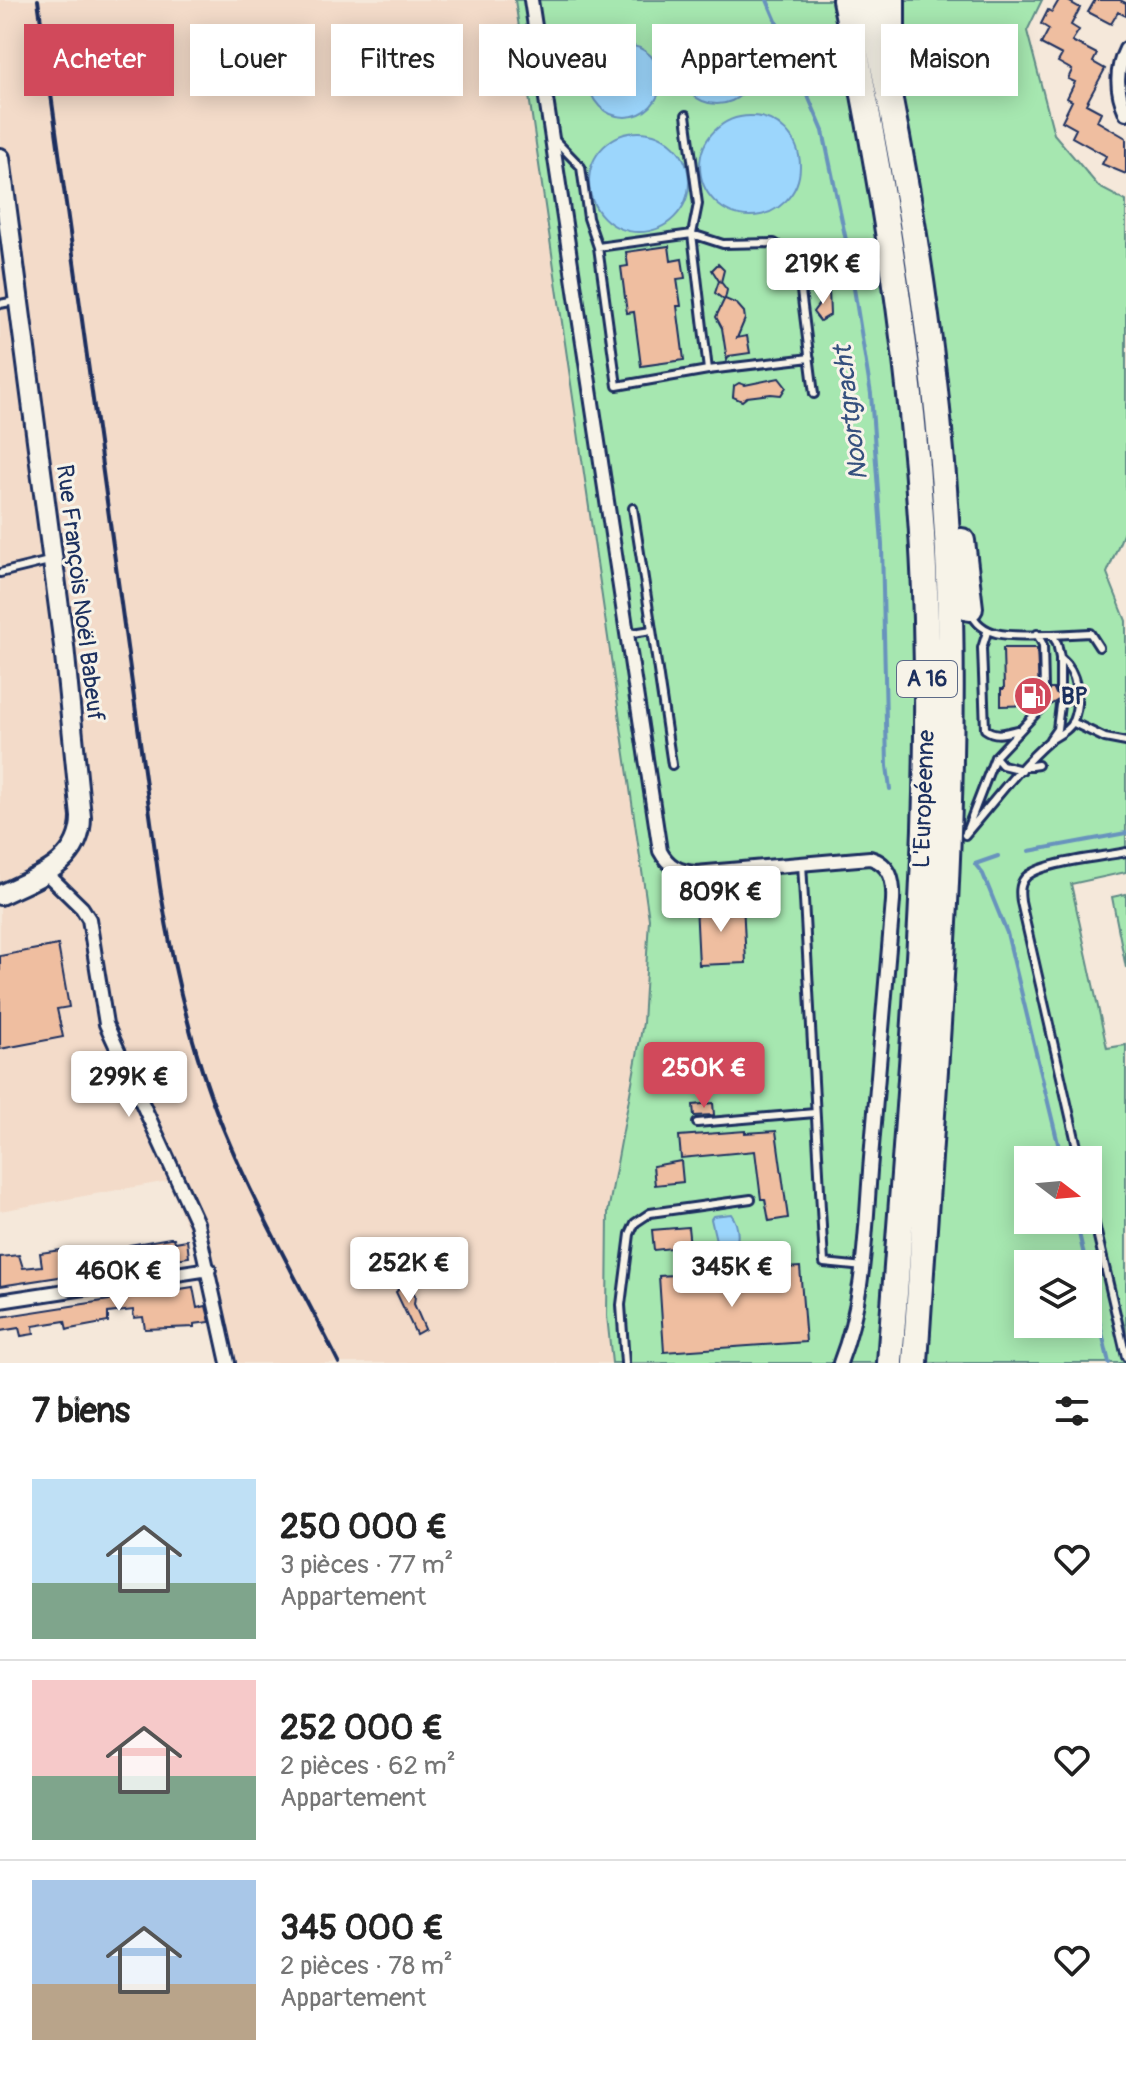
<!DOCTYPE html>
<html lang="fr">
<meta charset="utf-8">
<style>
:root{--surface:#fff;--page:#f2f2f2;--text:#222;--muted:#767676;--line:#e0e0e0;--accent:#d1495b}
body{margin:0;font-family:Pangolin,sans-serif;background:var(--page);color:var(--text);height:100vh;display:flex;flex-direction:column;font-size:30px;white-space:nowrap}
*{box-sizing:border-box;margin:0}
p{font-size:26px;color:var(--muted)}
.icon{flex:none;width:44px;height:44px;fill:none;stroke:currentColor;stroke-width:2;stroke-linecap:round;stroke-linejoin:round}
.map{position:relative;height:1363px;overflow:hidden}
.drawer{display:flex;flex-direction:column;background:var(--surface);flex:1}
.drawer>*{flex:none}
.guide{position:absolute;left:24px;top:24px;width:1078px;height:72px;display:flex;gap:16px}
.needle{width:52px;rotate:106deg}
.controls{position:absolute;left:1014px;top:1146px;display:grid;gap:16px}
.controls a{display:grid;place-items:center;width:88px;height:88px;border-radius:0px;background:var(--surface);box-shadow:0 4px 20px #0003;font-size:40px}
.price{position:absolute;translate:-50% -68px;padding:0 18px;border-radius:8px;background:#fff;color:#222;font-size:26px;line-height:52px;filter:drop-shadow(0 2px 4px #0008)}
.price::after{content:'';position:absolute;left:50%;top:48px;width:24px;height:18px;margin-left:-12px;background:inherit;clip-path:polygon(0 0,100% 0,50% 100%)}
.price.active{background:var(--accent);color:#fff}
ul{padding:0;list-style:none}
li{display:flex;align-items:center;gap:24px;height:200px;padding:0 32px}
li+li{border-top:2px solid var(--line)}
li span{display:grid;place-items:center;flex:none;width:224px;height:160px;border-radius:0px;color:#555}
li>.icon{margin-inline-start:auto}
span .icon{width:96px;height:96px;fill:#fffc;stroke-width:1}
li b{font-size:34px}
h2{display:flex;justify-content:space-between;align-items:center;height:96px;padding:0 32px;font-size:34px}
.tag{padding:0 28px;border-radius:0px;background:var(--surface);box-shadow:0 4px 20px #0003;font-size:28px;line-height:72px}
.tag.active{background:var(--accent);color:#fff}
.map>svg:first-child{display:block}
.built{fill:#f3dbc9}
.green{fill:#a6e7b0;stroke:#608b87;stroke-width:2;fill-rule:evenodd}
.water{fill:#9cd6fc;stroke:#6893bd;stroke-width:2}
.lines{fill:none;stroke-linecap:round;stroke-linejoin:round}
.stream{stroke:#6893bd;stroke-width:4}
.building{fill:#efbea0;stroke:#1b2f5e;stroke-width:2}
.lane-casing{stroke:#1b2f5e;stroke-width:12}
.street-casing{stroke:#1b2f5e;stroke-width:18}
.secondary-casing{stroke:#1b2f5e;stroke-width:24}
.highway-casing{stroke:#1b2f5e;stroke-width:30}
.lane{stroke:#f7f3e8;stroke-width:6}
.street{stroke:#f7f3e8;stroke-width:12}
.secondary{stroke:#f7f3e8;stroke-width:18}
.highway{stroke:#f7f3e8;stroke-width:24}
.rail{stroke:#1b2f5e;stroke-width:4}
.labels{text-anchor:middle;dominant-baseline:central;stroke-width:6;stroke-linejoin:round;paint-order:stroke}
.shield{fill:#f7f3e8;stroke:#5d6a87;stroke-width:2}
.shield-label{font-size:22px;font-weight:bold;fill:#1b2f5e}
.street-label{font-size:24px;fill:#1b2f5e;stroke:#f7f3e8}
.poi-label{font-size:24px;font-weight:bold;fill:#1b2f5e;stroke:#f7f3e8;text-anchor:start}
.water-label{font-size:26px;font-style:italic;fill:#35507e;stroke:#f7f3e8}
</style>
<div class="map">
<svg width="1126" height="1363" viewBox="0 0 1126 1363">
<rect width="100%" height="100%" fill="#f5e8da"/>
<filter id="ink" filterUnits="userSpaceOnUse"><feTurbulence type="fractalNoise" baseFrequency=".0125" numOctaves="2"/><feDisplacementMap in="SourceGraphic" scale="16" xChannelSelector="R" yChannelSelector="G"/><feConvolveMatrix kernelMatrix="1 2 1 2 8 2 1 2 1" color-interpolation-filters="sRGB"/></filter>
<g filter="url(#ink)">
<path class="built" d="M0,0H515L649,919L643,1023L608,1212L607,1316L612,1363H219L197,1250L168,1181L0,1211Z"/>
<path class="green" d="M515,0H1042L1027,31L1054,134L1099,187L1126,201V527L1107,573L1126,621V872L1071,884L1107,1048L1126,1045V1363H612L607,1316L608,1212L643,1023L649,919ZM1028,1160H1088V1220H1028ZM1028,1264H1088V1324H1028Z
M1126,894V968L1112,897Z"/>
<path class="water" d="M681 68a36 36 0 1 1 72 0a36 36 0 1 1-72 0Z
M589 81a36 36 0 1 1 72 0a36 36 0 1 1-72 0Z
M700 166a50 50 0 1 1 100 0a50 50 0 1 1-100 0Z
M589 182a50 50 0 1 1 100 0a50 50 0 1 1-100 0Z
M731,1214C740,1226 739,1240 734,1254L726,1257L718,1249L711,1219L713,1216Z"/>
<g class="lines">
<path class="stream" d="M767,0L823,131L847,245L871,394L882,545L887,766L890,789
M1029,851L1126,833
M998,856L975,864L983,874L1007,933L1062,1160
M1076,1220L1086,1264
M1088,1272L1109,1363"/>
</g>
<path class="building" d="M1059,0H1066L1080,8L1071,25L1079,30L1072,41L1097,54L1093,62L1105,69L1086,104L1101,112L1097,121L1126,138V174L1102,164L1106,156L1072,137L1076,129L1062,121L1072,101L1067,98L1075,82L1068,79L1072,70L1058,62L1062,55L1041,44L1049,29L1041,24L1048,10L1052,12Z
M1095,0H1120L1126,3V16L1118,12L1111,24L1088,12Z
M678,63L680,82L664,85L661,65Z
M669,246L671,261L682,259L685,278L677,279L681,306H677L684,360L641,366L634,312L627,313L621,267L628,266L626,252Z
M718,264L724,270L721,282L727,290L725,299L737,304L744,312L745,319L737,338L747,336L750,353L729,356L727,360L722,328L716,317L724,300L715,293L719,281L712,270Z
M829,290L830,315L820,321L813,312L821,301L818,291Z
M779,378L786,387L781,395L771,394L747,397L742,401L733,397L734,386L739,383L745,385Z
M1003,648H1037L1039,691L1045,695L1050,689H1054L1056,694L1061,695L1066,689H1070L1071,704L1066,705L1060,699L1050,705L1045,699L1036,705L1001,706V689H1004Z
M743,902L746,963L699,965L696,904Z
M58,945L69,1007L57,1009L63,1037L0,1049V956Z
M713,1103L714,1115L694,1116L693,1105Z
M745,1131V1133L776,1131L788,1218L769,1221L765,1199H761L755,1151L681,1158L679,1136Z
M681,1161L683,1182L655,1185L653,1166Z
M688,1227L690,1246L654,1250L652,1230Z
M170,1238H174L175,1242L187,1240L189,1257L0,1286V1257L19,1255L23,1268L42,1266L40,1253L68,1249L69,1255L95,1250H99V1254L130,1250L129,1245Z
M800,1267L806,1342L664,1352L659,1276Z
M393,1277L412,1288L415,1296L414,1304L425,1329L416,1334L396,1292L398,1290Z
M193,1287L197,1308L206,1306L210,1322L194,1324V1327L145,1329L143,1317L134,1318L133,1310L108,1313V1322L70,1329L67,1330L65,1321L33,1326L34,1334L21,1336L19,1328L0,1331V1317Z"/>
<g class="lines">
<g class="lane-casing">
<path id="lane" d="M686,115L698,204L692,234L708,370L810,358
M554,139L581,167L588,218L598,247L617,386L708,370
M598,247L692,234L723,244L774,243L786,250L798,267L814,394
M0,304L15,301
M633,508L652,630
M0,573L49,561
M987,632L982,648L985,729C996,737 1005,733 1017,730
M626,634L652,630L672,765
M1037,634L1043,645L1044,689
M1052,635L1090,633L1099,647
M1060,689V658
M1072,722L1105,738L1126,742
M1050,739L1057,729L1060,705
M995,757L1002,765L1022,770
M1025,767L1038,765
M966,832L995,757L1044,705
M965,835C992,804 1018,768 1049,741C1057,735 1069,731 1073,721C1081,700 1078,672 1060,658L1057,643L1052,635C1024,634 983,643 971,612
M802,863L824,1263L864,1267
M697,1123L815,1113
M1080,1160L1021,902C1020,894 1019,885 1025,878C1039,862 1104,857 1126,852
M1088,1194L1126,1357
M625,1363L621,1305L630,1234L635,1223L650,1213L751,1199"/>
</g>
<g class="street-casing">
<path id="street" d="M531,0L660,851C668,866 679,872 696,873L870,858C891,864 894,882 893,901C886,987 878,1072 871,1158C865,1228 866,1296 840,1363
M1126,49C1115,71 1116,91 1126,113
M46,873L82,908L89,919L106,1024L197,1223L228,1363
M0,1301L209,1269"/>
</g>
<g class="secondary-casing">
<path id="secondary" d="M0,158L64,646L81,817C81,864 37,877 0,895"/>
</g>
<g class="highway-casing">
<path id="highway" d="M845,0C888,205 920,411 926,620C933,868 907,1116 890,1363
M869,0C911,190 942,384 949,579C958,840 931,1102 915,1363
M892,0V53
M962,541L970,608"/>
</g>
<use href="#lane" class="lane"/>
<use href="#street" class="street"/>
<use href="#secondary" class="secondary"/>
<use href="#highway" class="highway"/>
<path class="rail" d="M38,0L160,887C173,969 191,1050 223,1128C256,1208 300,1285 339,1363"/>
</g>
</g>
<defs>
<g id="fuel-disc" transform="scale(2)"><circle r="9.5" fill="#d1495b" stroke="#f7f3e8"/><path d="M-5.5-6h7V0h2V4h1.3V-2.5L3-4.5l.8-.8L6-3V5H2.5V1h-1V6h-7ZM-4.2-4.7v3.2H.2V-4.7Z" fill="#fff"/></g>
</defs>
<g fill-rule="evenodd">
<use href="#fuel-disc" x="1033" y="696"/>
</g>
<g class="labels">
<rect class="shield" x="897" y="661" width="60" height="36" rx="6"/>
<g class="shield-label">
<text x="927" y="679">A 16</text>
</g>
<g class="street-label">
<text transform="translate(80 593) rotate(83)">Rue François Noël Babeuf</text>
<text transform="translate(924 799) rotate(-88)">L'Européenne</text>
</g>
<g class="poi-label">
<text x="1061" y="696">BP</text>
</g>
<g class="water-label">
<text transform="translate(851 413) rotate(-97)">Noortgracht</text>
</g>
</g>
</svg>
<div class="controls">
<a><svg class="needle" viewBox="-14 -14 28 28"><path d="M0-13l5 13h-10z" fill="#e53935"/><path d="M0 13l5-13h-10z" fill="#767676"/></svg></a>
<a><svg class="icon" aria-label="layers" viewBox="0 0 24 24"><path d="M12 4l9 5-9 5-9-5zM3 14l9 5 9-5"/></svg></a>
</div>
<b class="price" style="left:823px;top:306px">219K €</b>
<b class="price" style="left:721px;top:934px">809K €</b>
<b class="price active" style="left:704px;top:1110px">250K €</b>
<b class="price" style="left:129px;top:1119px">299K €</b>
<b class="price" style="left:409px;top:1305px">252K €</b>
<b class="price" style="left:732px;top:1309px">345K €</b>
<b class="price" style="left:119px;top:1313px">460K €</b>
<div class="guide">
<a class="tag active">Acheter</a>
<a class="tag">Louer</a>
<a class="tag">Filtres</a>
<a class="tag">Nouveau</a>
<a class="tag">Appartement</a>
<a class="tag">Maison</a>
</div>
</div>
<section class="drawer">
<h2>7 biens<svg class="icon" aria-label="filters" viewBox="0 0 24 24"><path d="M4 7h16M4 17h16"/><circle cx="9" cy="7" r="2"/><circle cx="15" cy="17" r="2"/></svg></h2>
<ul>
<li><span style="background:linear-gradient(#bfe0f5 65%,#7fa58c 0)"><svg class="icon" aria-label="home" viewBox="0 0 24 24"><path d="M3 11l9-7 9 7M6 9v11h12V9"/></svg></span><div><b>250 000 €</b><p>3 pièces · 77 m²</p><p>Appartement</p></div><svg class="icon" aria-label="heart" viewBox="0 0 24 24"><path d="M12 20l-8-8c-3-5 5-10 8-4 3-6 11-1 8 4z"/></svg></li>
<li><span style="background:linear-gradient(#f6c9c9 60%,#7fa58c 0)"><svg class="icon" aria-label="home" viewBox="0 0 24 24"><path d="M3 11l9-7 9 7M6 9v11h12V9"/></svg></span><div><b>252 000 €</b><p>2 pièces · 62 m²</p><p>Appartement</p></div><svg class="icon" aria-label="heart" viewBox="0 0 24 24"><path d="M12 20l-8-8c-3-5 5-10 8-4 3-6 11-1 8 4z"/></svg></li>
<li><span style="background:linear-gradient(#a9c7e8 65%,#b9a48a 0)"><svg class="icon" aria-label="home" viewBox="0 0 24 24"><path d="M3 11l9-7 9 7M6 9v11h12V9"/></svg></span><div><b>345 000 €</b><p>2 pièces · 78 m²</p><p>Appartement</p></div><svg class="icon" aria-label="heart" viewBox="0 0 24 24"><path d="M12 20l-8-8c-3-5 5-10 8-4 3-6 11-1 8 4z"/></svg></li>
</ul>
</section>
